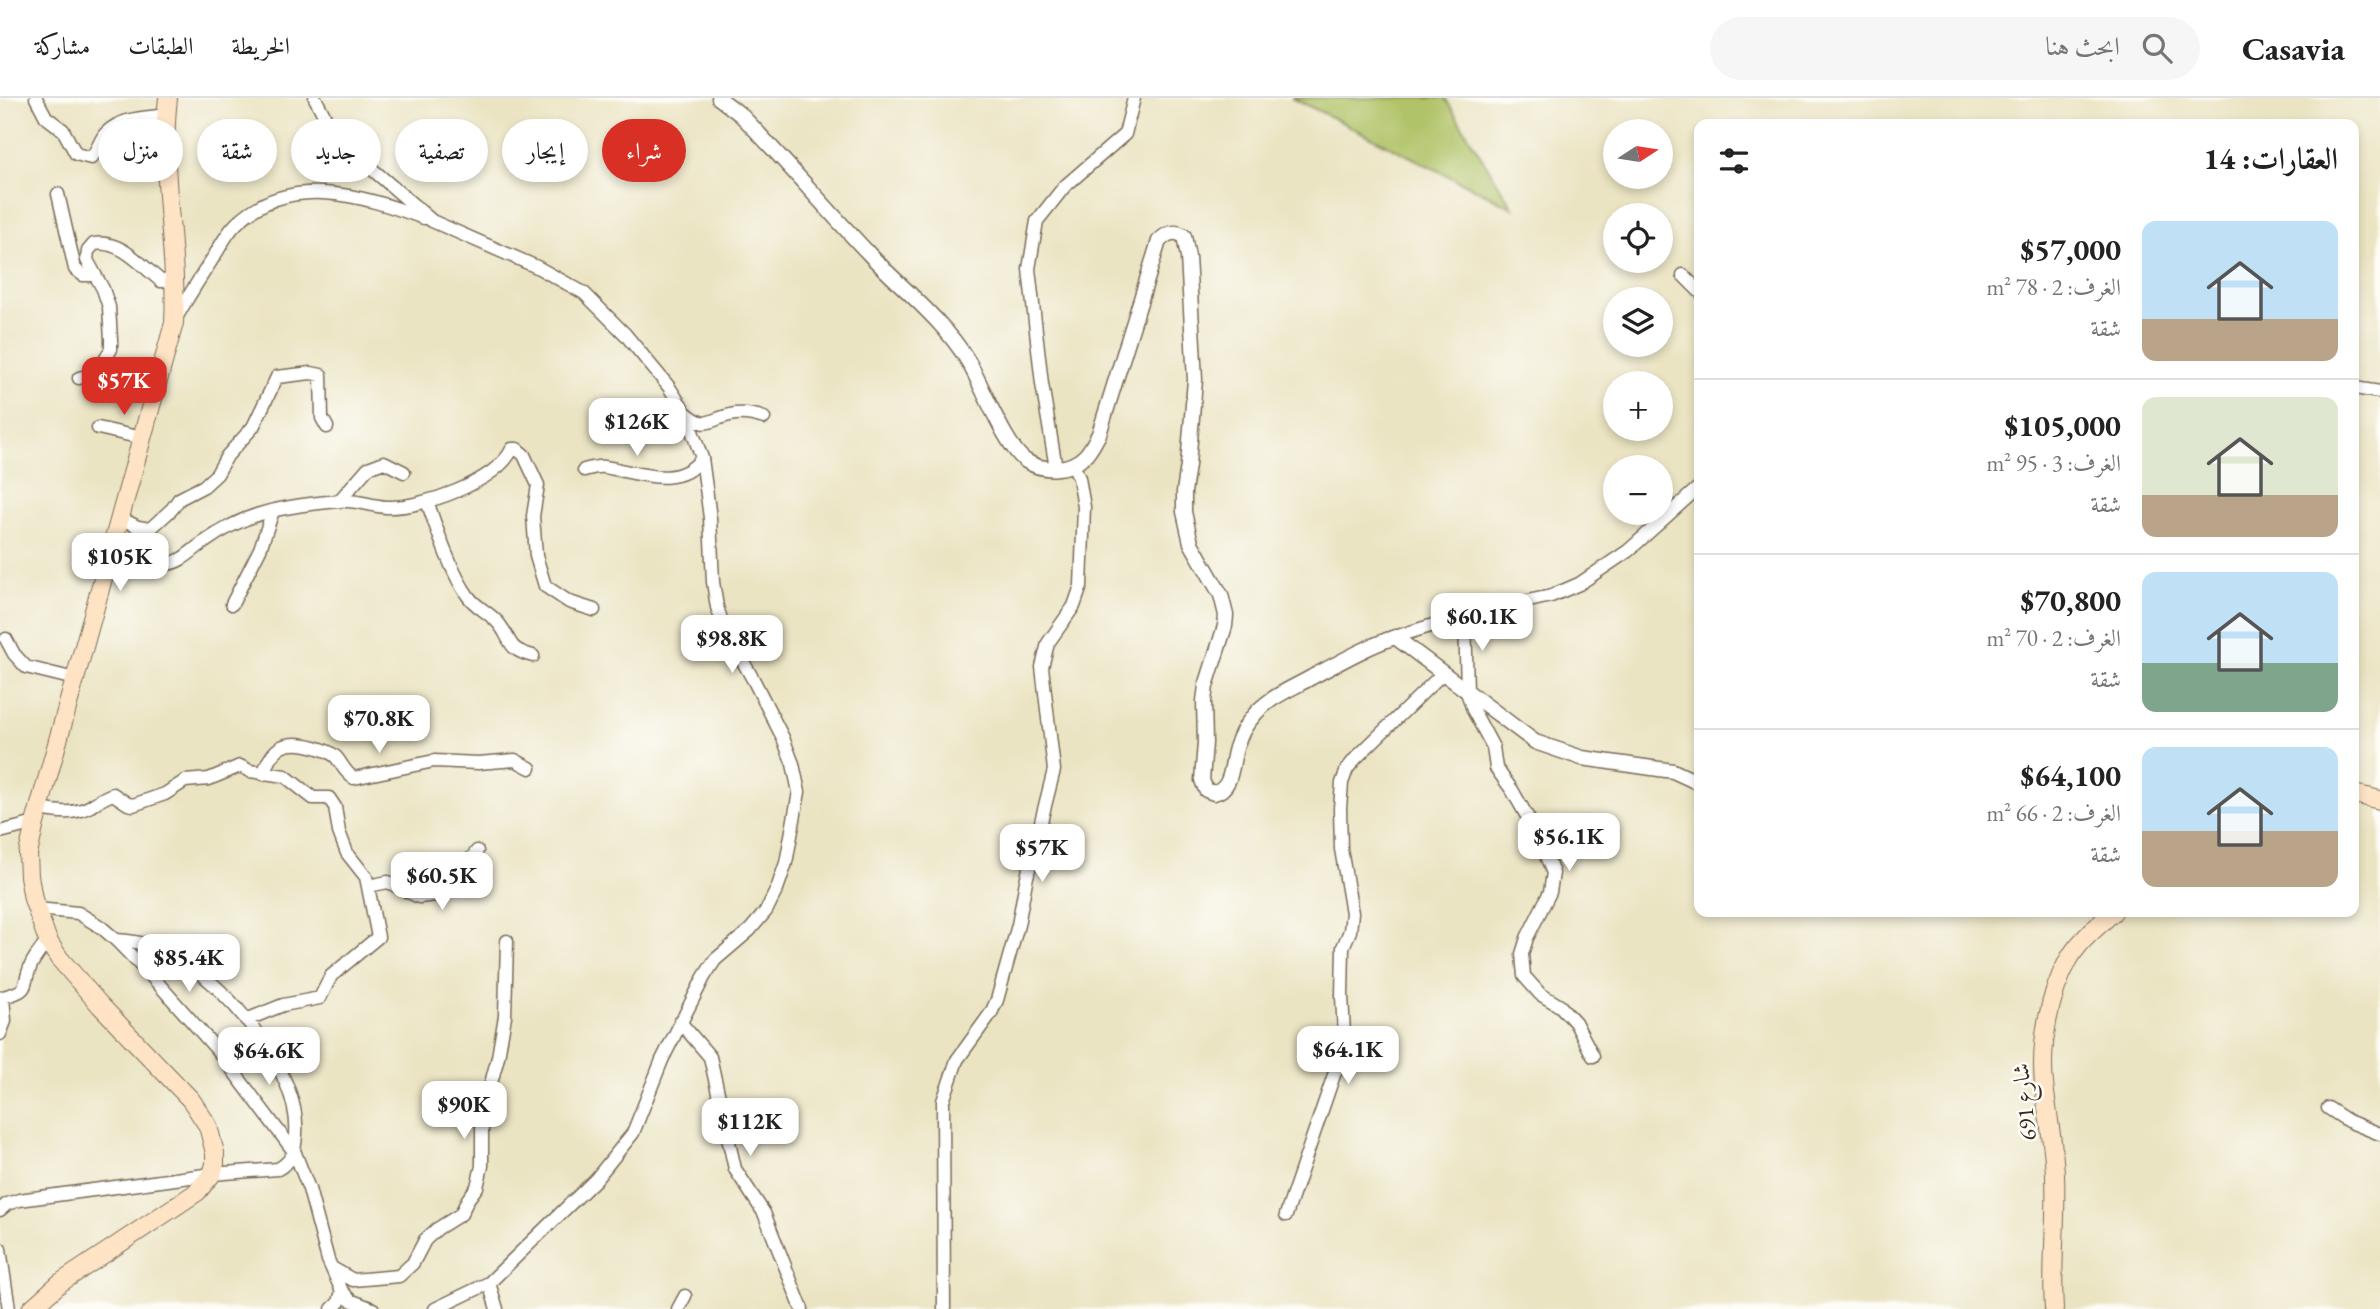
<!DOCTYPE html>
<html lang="ar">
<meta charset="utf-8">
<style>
:root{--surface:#fff;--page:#f6f6f6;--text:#222;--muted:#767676;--line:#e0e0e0;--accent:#d93025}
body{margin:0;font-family:"EB Garamond",Amiri,serif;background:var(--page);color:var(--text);direction:rtl;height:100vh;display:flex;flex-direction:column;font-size:26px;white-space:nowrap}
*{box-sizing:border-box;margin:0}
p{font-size:23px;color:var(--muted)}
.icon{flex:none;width:38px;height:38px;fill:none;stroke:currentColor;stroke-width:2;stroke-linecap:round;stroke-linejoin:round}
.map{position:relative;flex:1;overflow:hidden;direction:ltr}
.drawer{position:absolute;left:1694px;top:21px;width:665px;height:798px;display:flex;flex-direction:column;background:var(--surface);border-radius:14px;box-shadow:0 4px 10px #0003;direction:rtl}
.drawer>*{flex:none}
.hud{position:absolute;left:21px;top:21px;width:665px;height:63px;direction:rtl;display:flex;gap:14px}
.needle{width:46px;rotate:78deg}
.tools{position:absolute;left:1603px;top:21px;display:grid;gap:14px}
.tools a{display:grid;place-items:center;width:70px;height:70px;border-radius:50%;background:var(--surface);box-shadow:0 4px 10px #0003;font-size:35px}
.price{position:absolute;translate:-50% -60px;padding:0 16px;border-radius:14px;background:#fff;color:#222;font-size:23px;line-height:46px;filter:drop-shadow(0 2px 4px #0008)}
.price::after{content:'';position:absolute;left:50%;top:42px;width:21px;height:16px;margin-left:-10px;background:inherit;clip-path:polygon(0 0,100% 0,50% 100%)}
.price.selected{background:var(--accent);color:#fff}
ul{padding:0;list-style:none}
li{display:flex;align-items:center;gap:21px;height:175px;padding:0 21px}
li+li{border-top:2px solid var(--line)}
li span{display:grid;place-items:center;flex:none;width:196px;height:140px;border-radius:14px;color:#555}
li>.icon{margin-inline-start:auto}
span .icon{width:84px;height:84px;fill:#fffc;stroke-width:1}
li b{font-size:30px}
h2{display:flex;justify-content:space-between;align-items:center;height:84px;padding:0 21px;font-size:30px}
.chip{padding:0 24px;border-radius:32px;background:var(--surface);box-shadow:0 4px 10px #0003;font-size:24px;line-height:63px}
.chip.selected{background:var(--accent);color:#fff}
header{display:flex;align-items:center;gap:42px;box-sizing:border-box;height:98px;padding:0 35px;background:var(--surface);border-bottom:2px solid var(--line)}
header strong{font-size:33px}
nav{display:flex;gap:38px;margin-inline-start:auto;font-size:24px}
.search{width:490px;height:63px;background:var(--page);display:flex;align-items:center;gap:18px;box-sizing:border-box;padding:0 24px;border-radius:38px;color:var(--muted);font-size:26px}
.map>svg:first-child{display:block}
.green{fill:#b0c367;stroke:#767642;stroke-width:2}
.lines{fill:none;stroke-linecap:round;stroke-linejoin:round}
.minor-casing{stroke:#796b58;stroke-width:15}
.tertiary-casing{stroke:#796b58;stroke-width:17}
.secondary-casing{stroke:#796b58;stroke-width:20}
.minor{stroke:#fff;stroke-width:12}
.tertiary{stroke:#fff;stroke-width:14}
.secondary{stroke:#fee4c5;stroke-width:18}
.labels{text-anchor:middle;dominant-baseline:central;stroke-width:5;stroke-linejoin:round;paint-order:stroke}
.street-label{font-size:23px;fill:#3b2a1e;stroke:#fdfcf7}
</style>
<header>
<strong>Casavia</strong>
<div class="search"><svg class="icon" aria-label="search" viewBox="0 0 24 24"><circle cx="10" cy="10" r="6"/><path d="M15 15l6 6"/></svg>ابحث هنا</div>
<nav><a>الخريطة</a><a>الطبقات</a><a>مشاركة</a></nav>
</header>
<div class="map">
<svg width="2380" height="1211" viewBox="0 0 2380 1211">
<rect width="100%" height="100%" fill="#fdfcf7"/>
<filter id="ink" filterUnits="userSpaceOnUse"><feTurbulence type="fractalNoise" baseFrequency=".0143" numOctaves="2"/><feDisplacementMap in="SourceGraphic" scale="14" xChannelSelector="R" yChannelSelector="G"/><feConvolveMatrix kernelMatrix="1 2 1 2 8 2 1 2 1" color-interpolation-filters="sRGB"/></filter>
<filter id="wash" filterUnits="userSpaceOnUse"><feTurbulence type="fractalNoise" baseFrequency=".00686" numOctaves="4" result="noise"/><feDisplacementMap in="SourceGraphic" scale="28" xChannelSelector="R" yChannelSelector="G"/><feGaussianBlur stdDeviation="1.57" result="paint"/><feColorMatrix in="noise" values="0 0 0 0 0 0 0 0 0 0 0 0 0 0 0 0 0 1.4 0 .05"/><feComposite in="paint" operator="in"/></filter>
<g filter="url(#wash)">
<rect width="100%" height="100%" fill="#ebe4c3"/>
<path class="green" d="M1291,0H1445L1513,110L1315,11Z"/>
</g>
<g filter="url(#ink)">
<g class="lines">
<g class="minor-casing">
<path id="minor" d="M36,0L46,19L63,32L76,56L91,60C98,52 101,39 106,35C122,19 145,20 167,17
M315,0L327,23L343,43L365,65L432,123L537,169L584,195L625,236L669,289L685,314L702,360L710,420L713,484L717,509L724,530L754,583L783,640L793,666L799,694L786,765L777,791L766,813L750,832L715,862L704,879L662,962L633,1035L596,1081L489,1185L435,1211
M58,96L75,171L83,177H94
M1683,177L1699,193
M175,222C188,198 203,176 218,152C223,143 228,134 236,126C288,74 364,98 424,120
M79,280L98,275L111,251V242L109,209L103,191L87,162L88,153L94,146C120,141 142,168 161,183L175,182
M2354,290L2380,294
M685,314C707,333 707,322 730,317C742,314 752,316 764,320
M98,330L142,340
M1056,370L1042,286L1029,171L1037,123L1064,89L1125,36L1134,0
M584,372C591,370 599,368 605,369C639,375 678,392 702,360
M339,403L368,370L384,364L404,374
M427,403C436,429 451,475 468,498C476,510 491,515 500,527C513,545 507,551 533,558
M120,420L138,429L150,431L172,411L179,401L204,388L217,376L227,358L253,329L277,279L311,275L321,277L322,320L327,329
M113,446C129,456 147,470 167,466C182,464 191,453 203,445C220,433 239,422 260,416C283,409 319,404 344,403C358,402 371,408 386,409C420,411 497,384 512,351H517L524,357L538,387L533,418L536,458L545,488L569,504L594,512
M232,506L260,451L273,413
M1465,517L1467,594L1473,612L1493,649L1496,670L1512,692L1536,734L1553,775L1550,794L1527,840L1522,856L1524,878L1540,896L1560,908L1575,924L1593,958
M1395,539L1465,517L1551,498L1579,486L1628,453L1699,389
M6,541L14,556L26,569L75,581
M263,676C273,647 286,641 315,649C322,651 331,654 336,659C343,667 344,674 354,680L434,663L478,665L515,662L530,670
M39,711C56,714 73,717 89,709C97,704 104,699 113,696L128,706L133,707L165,696L185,683L209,681L240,668L250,673L285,678L313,700H329L335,709L339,734L347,755L366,779L378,839L331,878L320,900L283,907L246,922
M0,734L35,725
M368,788L388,784L419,799L444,796L477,753
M37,811L78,815L101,829L116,842L155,882L219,954L295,1055L309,1091L328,1162L342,1193L350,1202L373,1211
M680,924L710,959L735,1071L764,1115L802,1211
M0,936L5,923L3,899C32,891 21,890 31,867C35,859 42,850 48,843
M2328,1010L2348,1023L2380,1036
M0,1112L7,1106L19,1102L212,1076L278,1071C294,1062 295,1052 296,1036C301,976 230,892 182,862C162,849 141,843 116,842
M1286,1117L1335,974L1345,954L1342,898L1343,849L1350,833L1352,815L1341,751L1340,710L1342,685L1347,671L1356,660L1443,575
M0,1151L9,1211
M332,1170L353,1182L399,1178L413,1165L425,1142L437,1131L461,1116L468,1101L477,1089L482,1068V1019L498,959L505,918L507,843
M489,1185L497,1211
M332,1211L339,1204L342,1193
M678,1211L685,1198
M944,1211L943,1003L957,962L991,915L997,902L1018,827L1026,783L1054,672L1042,569L1048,545L1074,508L1081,488L1084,409L1079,380L1073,366"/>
</g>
<g class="tertiary-casing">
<path id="tertiary" d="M719,0L741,17C786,63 827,112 871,158C904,192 943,222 968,263C982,287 1006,350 1026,363C1043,374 1070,373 1085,358C1091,352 1095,343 1099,336L1159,143C1167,135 1174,132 1184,138L1188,159L1195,282L1188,367L1184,394V414L1191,445L1221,497L1226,517L1225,528L1206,588L1204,603L1205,645L1202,682L1206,692L1214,695C1233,691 1231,665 1236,650C1239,640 1244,629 1251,621C1266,600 1291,591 1312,579C1340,564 1366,549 1395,539L1535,644L1582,660L1673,673L1699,685"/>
</g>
<g class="secondary-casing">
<path id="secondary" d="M2354,696L2380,702
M31,1211L60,1185L197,1094L212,1076L215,1066V1055L208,1028L191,1002L100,907L59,860L48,843L33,801L29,778L28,756L35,725L174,225C178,150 159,75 168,0
M2054,1211C2051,1166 2057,1121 2055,1077C2054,1046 2047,1016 2044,986C2040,946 2049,896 2069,861C2080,842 2097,829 2113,814"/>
</g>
<use href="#minor" class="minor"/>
<use href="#tertiary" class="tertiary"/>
<use href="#secondary" class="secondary"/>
</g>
</g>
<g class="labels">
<g class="street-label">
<text transform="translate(2024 1004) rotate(-96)">شارع 691</text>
</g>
</g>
</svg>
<div class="tools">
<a><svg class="needle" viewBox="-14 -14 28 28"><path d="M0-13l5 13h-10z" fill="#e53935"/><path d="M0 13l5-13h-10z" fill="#767676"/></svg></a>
<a><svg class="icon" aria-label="locate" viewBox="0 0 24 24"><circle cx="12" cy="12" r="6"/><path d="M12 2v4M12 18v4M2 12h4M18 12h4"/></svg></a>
<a><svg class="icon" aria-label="layers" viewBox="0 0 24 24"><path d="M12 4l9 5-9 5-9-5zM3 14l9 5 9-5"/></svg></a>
<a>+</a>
<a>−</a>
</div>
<b class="price selected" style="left:124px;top:319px">$57K</b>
<b class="price" style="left:637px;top:360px">$126K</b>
<b class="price" style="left:120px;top:495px">$105K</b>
<b class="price" style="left:1482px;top:555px">$60.1K</b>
<b class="price" style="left:732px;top:577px">$98.8K</b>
<b class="price" style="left:379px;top:657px">$70.8K</b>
<b class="price" style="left:1569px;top:775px">$56.1K</b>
<b class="price" style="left:1042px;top:786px">$57K</b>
<b class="price" style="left:442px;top:814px">$60.5K</b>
<b class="price" style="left:189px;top:896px">$85.4K</b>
<b class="price" style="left:1348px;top:988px">$64.1K</b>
<b class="price" style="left:269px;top:989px">$64.6K</b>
<b class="price" style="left:464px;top:1043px">$90K</b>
<b class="price" style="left:750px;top:1060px">$112K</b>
<div class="hud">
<a class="chip selected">شراء</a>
<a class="chip">إيجار</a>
<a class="chip">تصفية</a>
<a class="chip">جديد</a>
<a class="chip">شقة</a>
<a class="chip">منزل</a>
</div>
<section class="drawer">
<h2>العقارات: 14<svg class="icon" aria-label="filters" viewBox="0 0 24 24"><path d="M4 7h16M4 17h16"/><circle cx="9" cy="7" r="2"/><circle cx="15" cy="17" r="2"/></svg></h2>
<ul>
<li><span style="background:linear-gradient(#bfe0f5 70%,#b9a48a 0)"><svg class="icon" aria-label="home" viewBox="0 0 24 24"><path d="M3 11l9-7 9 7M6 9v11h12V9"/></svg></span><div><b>$57,000</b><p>الغرف: 2 · 78 m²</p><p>شقة</p></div></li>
<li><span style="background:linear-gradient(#dfe7d0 70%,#b9a48a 0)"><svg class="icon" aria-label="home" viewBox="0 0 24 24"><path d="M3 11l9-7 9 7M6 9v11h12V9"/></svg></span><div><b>$105,000</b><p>الغرف: 3 · 95 m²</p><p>شقة</p></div></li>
<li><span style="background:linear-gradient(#bfe0f5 65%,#7fa58c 0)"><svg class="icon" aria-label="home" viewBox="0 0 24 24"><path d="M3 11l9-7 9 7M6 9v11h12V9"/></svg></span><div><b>$70,800</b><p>الغرف: 2 · 70 m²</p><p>شقة</p></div></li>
<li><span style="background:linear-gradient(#bfe0f5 60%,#b9a48a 0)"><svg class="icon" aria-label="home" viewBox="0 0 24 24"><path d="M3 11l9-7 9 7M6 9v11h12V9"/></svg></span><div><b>$64,100</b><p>الغرف: 2 · 66 m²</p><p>شقة</p></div></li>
</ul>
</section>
</div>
